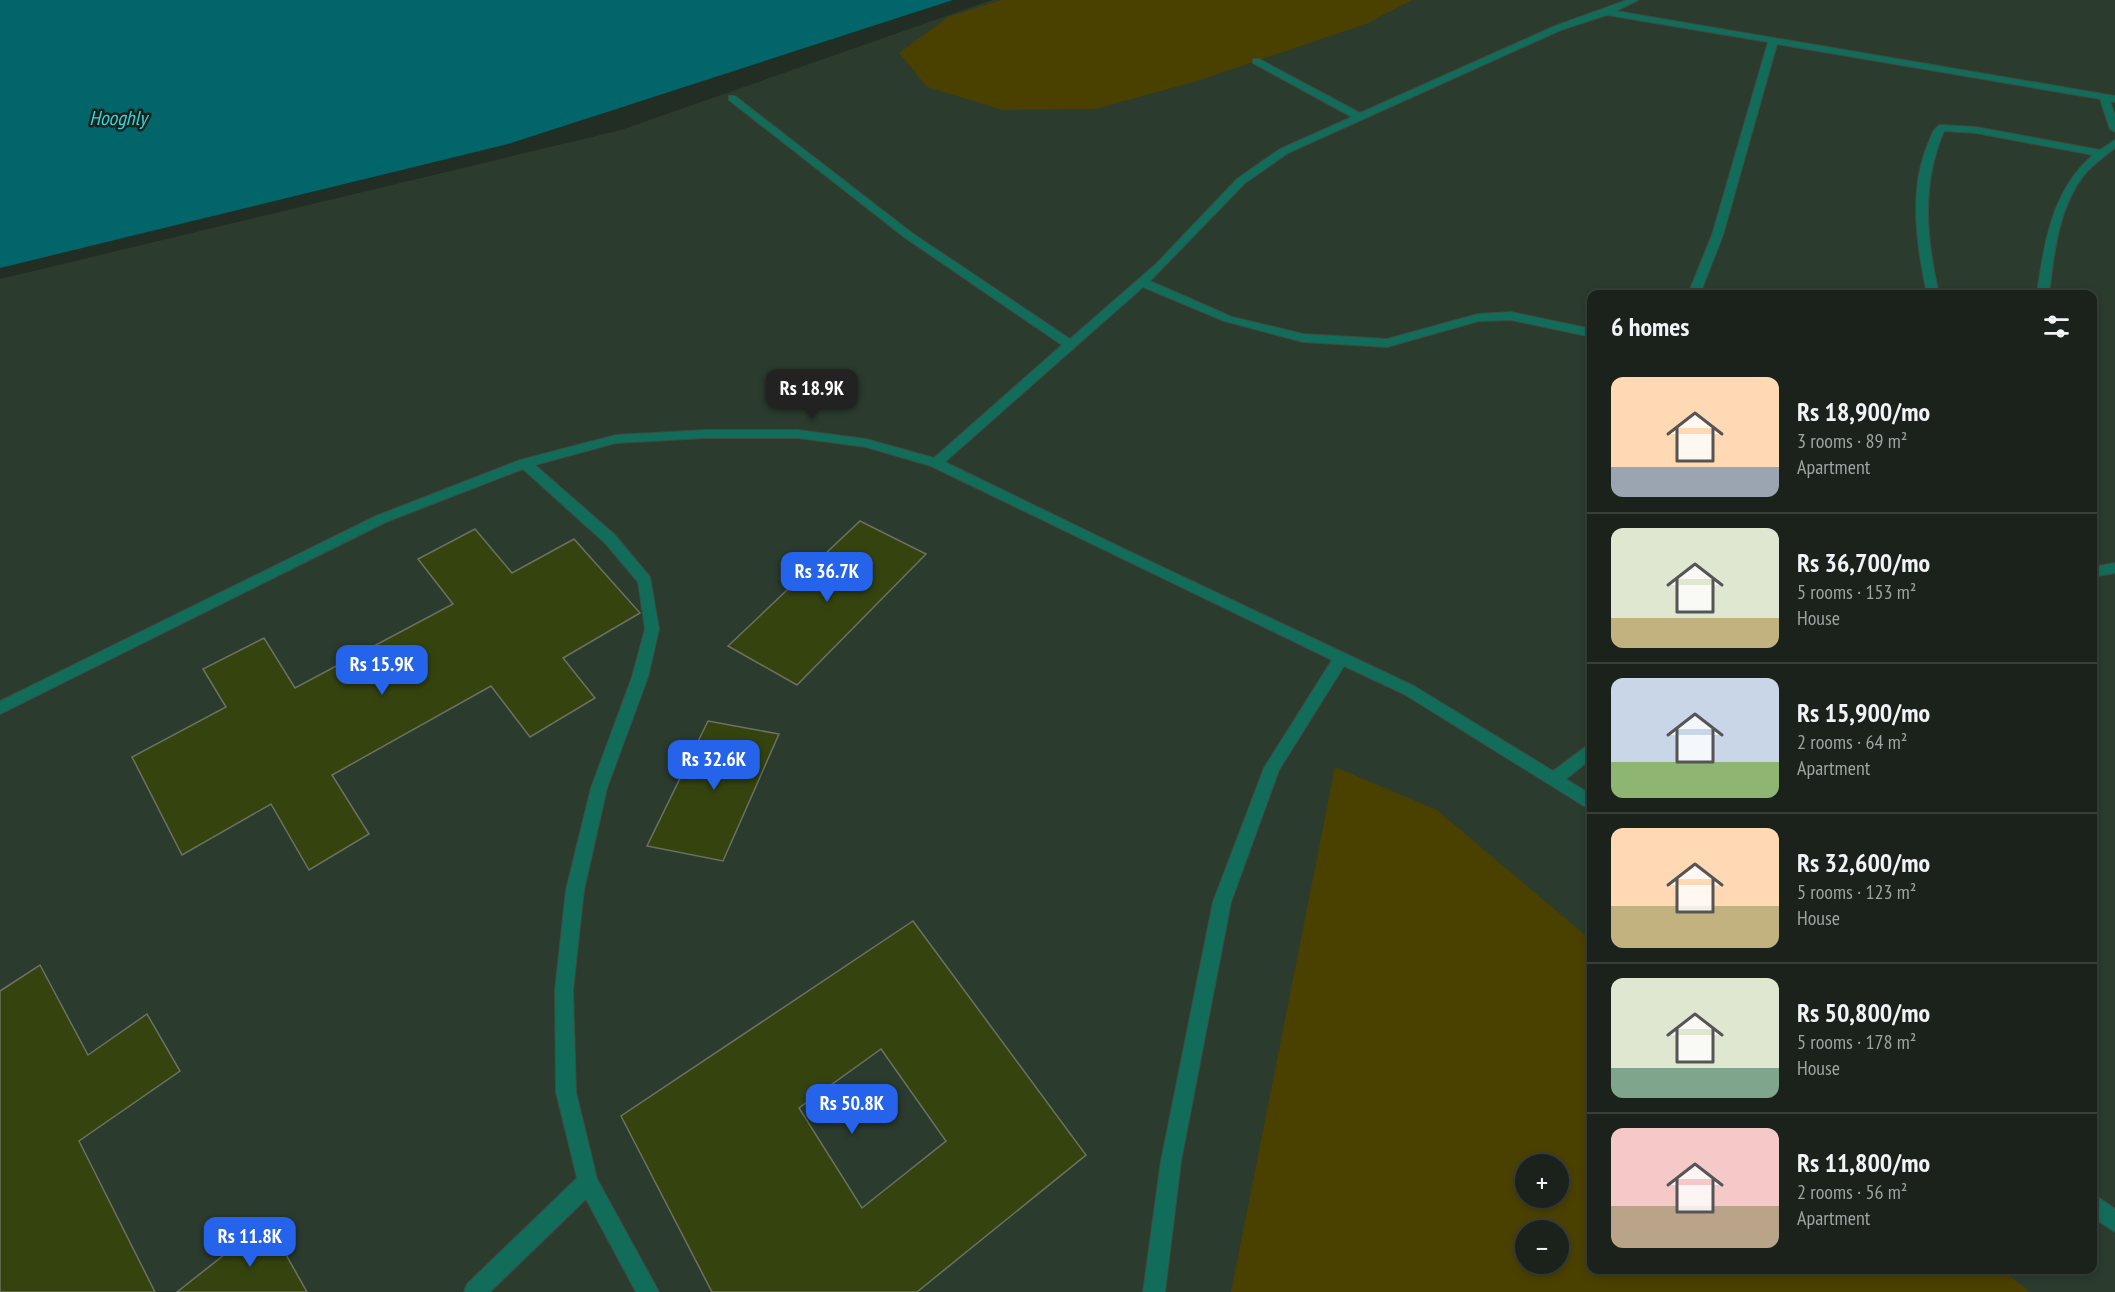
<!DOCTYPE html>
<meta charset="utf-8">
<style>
:root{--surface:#1a221b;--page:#272f28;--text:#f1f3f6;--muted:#9fa4a3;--line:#383f3a;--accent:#2563eb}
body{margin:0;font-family:"PT Sans Narrow",sans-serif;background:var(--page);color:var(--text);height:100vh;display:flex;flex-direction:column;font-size:22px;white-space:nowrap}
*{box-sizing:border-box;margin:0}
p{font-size:20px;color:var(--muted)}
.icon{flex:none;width:33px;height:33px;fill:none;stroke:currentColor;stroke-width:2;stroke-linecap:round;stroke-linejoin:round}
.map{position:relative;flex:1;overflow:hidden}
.sheet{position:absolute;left:1587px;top:290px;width:510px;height:984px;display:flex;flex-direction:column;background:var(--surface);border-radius:12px;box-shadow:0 3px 9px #0003,0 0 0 2px var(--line)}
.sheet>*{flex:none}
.tools{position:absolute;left:1515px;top:1154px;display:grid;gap:12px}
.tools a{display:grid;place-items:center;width:54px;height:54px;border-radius:50%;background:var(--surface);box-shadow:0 3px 9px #0003,0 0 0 2px var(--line);font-size:30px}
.price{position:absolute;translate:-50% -51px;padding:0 14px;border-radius:12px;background:var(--accent);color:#fff;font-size:20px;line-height:39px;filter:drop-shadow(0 2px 3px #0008)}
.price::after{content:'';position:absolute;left:50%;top:36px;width:18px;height:14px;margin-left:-9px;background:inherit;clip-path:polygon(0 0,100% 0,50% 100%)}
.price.active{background:#222;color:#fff}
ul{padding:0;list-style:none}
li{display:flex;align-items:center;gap:18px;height:150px;padding:0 24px}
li+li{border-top:2px solid var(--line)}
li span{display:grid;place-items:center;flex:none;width:168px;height:120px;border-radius:12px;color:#555}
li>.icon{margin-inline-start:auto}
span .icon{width:72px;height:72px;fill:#fffc;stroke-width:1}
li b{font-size:26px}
h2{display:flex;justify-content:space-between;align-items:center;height:72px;padding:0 24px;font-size:26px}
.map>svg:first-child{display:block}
.built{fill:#2b3b2e;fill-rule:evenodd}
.green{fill:#4a4000;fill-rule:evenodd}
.water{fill:#026569}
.building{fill:#35440f;stroke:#6c7163;stroke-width:1.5;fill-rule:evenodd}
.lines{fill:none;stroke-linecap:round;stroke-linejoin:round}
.minor-casing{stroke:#3f4a41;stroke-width:2}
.minor{fill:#116d5a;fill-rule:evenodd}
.labels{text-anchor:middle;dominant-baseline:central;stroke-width:5;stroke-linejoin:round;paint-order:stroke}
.far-water-label{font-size:20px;font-style:italic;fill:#33d8e0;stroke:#19231b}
</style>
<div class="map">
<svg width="2115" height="1292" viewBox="0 0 2115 1292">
<rect width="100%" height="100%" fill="#222d24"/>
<path class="built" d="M992,0H2115V1292H0V279L621,130ZM1592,294H2092V1269H1592ZM1526,1164H1558V1197H1526ZM1526,1230H1558V1263H1526Z"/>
<path class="green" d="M1001,0H1412L1366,24L1197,81L1095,109L1003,110L927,87L899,53L948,17Z
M1335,767L1437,810L1591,940L1592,1269H2001L2030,1292H1231ZM1526,1164H1558V1197H1526ZM1526,1230H1558V1263H1526Z"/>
<path class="water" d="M0,0H953L508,144L0,268Z"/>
<path class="building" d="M860,521L926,554L797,685L728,646Z
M475,529L512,573L574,539L640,613L563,658L595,698L530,737L491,686L332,775L369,834L309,870L271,804L182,855L132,757L226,707L203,669L264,638L295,688L453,604L418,559Z
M708,721L779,734L723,861L647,846Z
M913,921L1086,1155L917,1292H712L621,1116ZM881,1049L946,1141L862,1208L799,1108Z
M40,965L88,1055L147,1014L180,1071L79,1141L155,1292H0V991Z
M267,1221L307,1292H177Z"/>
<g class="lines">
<g class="minor-casing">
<path id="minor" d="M1627,0H1638L1616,11L2115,96V102L2110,101L2115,115V132L2110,129L2100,99L1777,44L1723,235L1700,294H1688L1712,235L1768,42L1607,15L1561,30L1288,153L1245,183L1150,281L1232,317L1303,334L1387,339L1478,314L1511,312L1592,329V337L1511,320L1479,321L1387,347L1303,342L1224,321L1143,287L945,462L1122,548L1414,686L1553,771L1592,742V758L1566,779L1592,795V811L1404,694L1344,666L1279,770L1231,902L1181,1161L1165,1292H1143L1161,1161L1213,902L1264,768L1332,660L931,466L866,447L798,438H705L616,443L535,465L615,535L650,577L659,629L648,677L607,788L584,890L573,990L576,1092L597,1179L659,1292H636L586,1199L490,1292H464L467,1284L577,1178L556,1092L555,990L566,890L591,788L632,677L645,629L638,582L605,543L523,469L386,522L0,714V701L376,516L520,460L616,435L705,430H798L866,439L934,458L1062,345L904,237L729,100V96H735L912,233L1070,339L1156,264L1237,179L1280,149L1352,117L1253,63V59H1259L1360,113L1555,26Z
M1940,125L1976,127L2100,150L2115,140V148C2105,156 2093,164 2084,175C2058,208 2054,254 2049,294H2037C2044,243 2052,190 2093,155L1976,133L1944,131C1921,184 1926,239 1939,294H1927C1917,246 1908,191 1928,144C1931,137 1933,128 1940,125Z
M2115,563V573L2092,577V567Z
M2092,1193L2115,1209V1232L2092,1217Z"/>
</g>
<use href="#minor" class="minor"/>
</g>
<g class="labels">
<g class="far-water-label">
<text x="118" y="118">Hooghly</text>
</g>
</g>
</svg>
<div class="tools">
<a>+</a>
<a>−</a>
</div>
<b class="price active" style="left:812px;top:420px">Rs 18.9K</b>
<b class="price" style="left:827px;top:603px">Rs 36.7K</b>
<b class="price" style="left:382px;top:696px">Rs 15.9K</b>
<b class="price" style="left:714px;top:791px">Rs 32.6K</b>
<b class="price" style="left:852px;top:1135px">Rs 50.8K</b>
<b class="price" style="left:250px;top:1268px">Rs 11.8K</b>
<section class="sheet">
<h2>6 homes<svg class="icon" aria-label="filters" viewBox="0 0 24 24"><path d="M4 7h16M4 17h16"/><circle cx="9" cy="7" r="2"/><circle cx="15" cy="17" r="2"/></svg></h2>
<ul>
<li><span style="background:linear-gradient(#ffd9b3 75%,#9aa5b1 0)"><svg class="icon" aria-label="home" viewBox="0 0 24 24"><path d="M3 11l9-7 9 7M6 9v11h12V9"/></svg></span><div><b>Rs 18,900/mo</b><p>3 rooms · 89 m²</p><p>Apartment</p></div></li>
<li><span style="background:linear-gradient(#dfe7d0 75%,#c2b280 0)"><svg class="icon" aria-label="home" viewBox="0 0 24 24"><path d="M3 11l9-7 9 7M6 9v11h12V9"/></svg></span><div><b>Rs 36,700/mo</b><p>5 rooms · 153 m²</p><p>House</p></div></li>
<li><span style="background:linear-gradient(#c9d6e8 70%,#8fb573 0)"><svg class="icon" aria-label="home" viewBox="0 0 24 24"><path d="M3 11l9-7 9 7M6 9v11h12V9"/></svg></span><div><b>Rs 15,900/mo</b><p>2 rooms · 64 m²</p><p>Apartment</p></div></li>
<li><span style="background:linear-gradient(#ffd9b3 65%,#c2b280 0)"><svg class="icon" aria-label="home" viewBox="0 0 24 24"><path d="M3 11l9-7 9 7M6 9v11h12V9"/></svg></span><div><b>Rs 32,600/mo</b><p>5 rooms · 123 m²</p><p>House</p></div></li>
<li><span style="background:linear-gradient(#dfe7d0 75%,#7fa58c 0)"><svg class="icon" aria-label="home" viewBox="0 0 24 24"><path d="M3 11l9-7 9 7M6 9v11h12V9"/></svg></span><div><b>Rs 50,800/mo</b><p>5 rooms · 178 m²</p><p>House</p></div></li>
<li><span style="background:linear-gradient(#f6c9c9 65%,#b9a48a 0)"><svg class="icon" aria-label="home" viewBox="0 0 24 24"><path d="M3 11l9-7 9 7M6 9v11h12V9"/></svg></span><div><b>Rs 11,800/mo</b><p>2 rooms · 56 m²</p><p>Apartment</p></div></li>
</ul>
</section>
</div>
